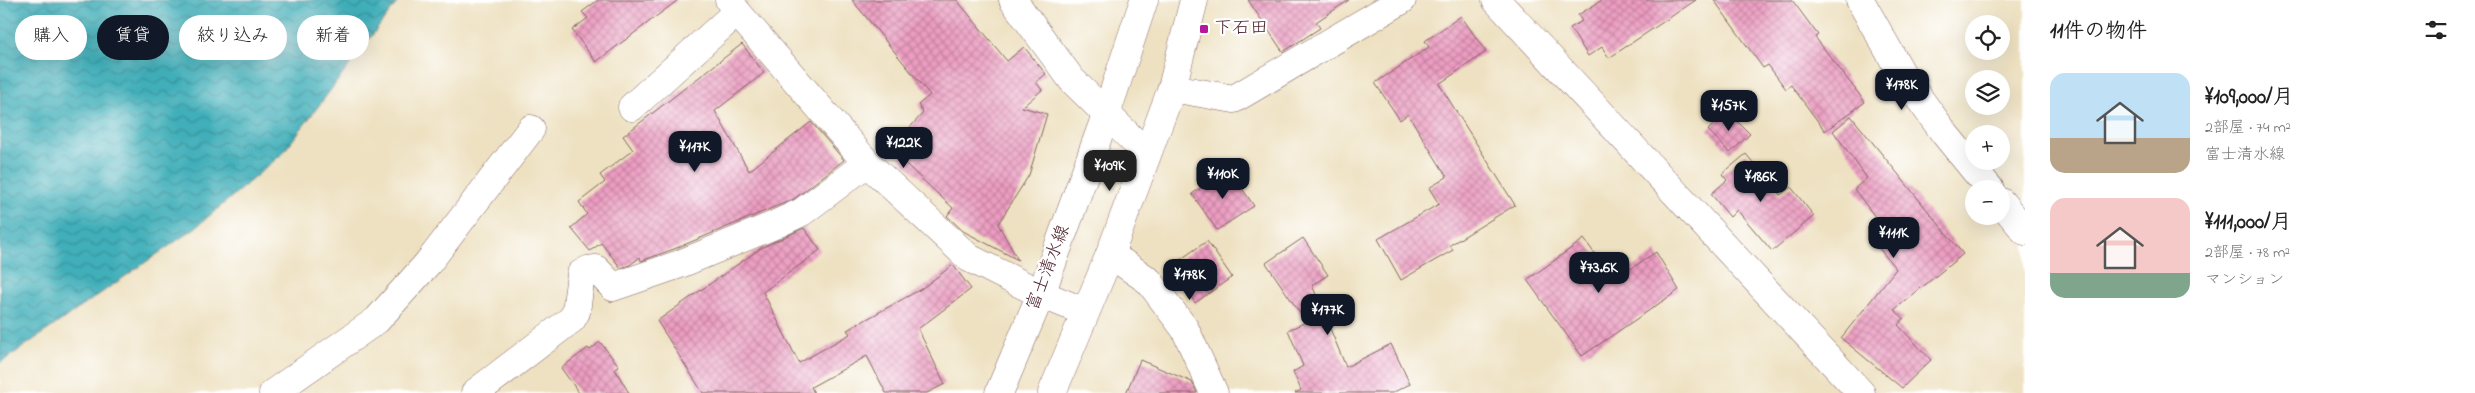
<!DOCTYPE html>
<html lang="ja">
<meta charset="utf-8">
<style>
:root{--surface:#fff;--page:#f6f6f6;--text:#222;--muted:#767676;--accent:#111827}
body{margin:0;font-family:"Indie Flower","Klee One",sans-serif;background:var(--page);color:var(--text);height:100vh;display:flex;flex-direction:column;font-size:19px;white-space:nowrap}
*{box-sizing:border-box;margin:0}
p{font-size:16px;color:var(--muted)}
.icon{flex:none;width:28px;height:28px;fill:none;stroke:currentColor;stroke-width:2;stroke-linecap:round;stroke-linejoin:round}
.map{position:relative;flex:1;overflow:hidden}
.drawer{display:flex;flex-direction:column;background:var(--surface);width:450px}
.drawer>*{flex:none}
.hud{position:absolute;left:15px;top:15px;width:475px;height:45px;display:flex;gap:10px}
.tools{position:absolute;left:1965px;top:15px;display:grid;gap:10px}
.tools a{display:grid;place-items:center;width:45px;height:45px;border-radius:50%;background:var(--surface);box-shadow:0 5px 20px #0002;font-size:25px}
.price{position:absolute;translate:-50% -42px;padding:0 11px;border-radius:10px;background:var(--accent);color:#fff;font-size:16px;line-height:32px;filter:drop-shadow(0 1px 2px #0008)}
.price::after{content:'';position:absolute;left:50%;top:30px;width:15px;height:11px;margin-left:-8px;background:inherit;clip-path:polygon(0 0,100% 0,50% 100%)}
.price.on{background:#222;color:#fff}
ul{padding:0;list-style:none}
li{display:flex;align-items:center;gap:15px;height:125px;padding:0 25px}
li span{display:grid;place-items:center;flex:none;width:140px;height:100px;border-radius:15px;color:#555}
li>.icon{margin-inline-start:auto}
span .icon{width:60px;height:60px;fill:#fffc;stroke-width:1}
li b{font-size:21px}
h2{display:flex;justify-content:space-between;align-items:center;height:60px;padding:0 25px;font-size:21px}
.pill{padding:0 18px;border-radius:22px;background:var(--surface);box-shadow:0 5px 20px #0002;font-size:18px;line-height:45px}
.pill.on{background:var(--accent);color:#fff}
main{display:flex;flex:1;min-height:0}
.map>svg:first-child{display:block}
.water{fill:url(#water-waves);stroke:#446772}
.building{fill:url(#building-cross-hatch)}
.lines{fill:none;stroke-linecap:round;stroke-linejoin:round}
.minor-casing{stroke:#836360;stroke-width:29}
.major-casing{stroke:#836360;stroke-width:29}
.minor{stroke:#fff;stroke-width:28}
.major{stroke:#fff;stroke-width:28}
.poi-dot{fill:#b5179e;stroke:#fff;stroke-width:2}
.labels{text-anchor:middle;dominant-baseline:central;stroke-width:4.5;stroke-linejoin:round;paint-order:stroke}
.poi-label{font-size:18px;fill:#4a1f2b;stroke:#fff;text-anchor:start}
.street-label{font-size:18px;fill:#4a1f2b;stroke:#fff}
</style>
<main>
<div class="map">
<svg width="2025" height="393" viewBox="0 0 2025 393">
<defs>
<pattern id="water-waves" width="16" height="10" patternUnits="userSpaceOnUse" patternTransform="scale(1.25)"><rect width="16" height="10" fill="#3fafb9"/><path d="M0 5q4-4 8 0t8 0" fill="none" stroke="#378e97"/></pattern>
<pattern id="building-cross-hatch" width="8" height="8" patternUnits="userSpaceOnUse" patternTransform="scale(1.25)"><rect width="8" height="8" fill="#ec9dc1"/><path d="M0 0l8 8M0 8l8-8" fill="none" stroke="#c17f9d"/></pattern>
</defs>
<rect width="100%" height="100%" fill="#fff"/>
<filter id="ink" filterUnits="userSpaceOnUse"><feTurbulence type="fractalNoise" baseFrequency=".02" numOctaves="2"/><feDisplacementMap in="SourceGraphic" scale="10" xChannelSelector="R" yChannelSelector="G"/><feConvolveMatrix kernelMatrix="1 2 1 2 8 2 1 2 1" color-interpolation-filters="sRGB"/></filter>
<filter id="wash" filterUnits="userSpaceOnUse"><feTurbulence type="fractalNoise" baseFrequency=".0096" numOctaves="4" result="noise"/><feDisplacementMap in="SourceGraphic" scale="20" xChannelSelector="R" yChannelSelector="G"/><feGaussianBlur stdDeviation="1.12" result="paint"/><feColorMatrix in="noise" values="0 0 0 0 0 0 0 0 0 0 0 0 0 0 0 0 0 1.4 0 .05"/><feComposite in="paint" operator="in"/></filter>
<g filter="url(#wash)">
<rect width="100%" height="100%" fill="#eee1c1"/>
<path class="water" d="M0,0H399L282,154L195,228L0,363Z"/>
<g id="blocks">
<path class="building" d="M598,0H678L596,62L572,30L588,18L582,12Z
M852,0H957L1007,61L1024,47L1046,74L1036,82L1042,90L1022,107L1047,114L1029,175L998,224L1018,260L963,231L947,216L953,208L895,154L908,140L903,135L923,113L918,105L930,95Z
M1248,0H1349L1316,22L1320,28L1283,52Z
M1602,0H1696L1609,58L1602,47L1588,56L1570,28L1582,21L1578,15Z
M1714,0H1792L1818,35L1815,37L1865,102L1825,131L1791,85L1786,89L1768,65L1763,68Z
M1461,16L1486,52L1439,84L1515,205L1450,245L1453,250L1401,280L1378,239L1439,204L1429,188L1447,177L1408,114L1400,120L1375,83L1429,47L1425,41Z
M742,44L764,73L715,111L749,171L811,122L844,160L794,199L674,249L641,261L640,257L630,265L621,268L601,243L590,251L571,228L587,214L579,202L605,182L600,175L633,150L623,136Z
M1727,111L1750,134L1730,153L1708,130Z
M1851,116L1963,254L1894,310L1904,318L1898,325L1931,360L1902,388L1841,338L1896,269L1873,241L1885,230L1854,189L1867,178L1833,131Z
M1746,154L1780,195L1791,187L1814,216L1772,251L1737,210L1730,217L1711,194L1727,180L1722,174Z
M1229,169L1254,206L1217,230L1192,194Z
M804,228L820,250L763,292L799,363L850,334L847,330L921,289L953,265L971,289L918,329L945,384L927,393H886L867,356L811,387L814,393H703L657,321L761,248Z
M1303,238L1328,275L1312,285L1346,367L1391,344L1410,384L1392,393H1295L1301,390L1293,372L1303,366L1288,330L1306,322L1266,263Z
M1584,239L1614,280L1656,252L1679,290L1582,356L1527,280Z
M1207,241L1232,277L1195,303L1171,266Z
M600,342L619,366L615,369L629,393H579L561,368L588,348L590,350Z
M1140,360L1192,382L1197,393H1126Z"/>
</g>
</g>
<g filter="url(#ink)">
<use href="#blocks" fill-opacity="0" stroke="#836360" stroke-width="1"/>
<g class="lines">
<g class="minor-casing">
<path id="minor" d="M1013,0L1072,80L1147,154
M1496,0L1861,393
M1860,0L1903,76L1945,134L1990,189
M737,12L867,163L969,258L1041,294L1085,312
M1172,88L1234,99L1402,0
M632,107L737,12L729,0
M2001,202L2025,231
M1110,254L1149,281L1185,329L1214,393
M273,393L377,320L428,263L531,129
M475,393L572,319L576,312L581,274L588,270L596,269L613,287L680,264L772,226L802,212L867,163"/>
</g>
<g class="major-casing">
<path id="major" d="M999,393L1041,294L1106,115L1144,0
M1052,393L1110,254L1172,88L1194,0"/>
</g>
<use href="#minor" class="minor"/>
<use href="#major" class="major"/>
</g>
</g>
<rect class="poi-dot" x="1199" y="24" width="10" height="10" rx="2.5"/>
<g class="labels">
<g class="poi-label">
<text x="1214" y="29">下石田</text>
</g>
<g class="street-label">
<text transform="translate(1049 268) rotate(-69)">富士清水線</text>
</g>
</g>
</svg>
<div class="tools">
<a><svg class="icon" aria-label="locate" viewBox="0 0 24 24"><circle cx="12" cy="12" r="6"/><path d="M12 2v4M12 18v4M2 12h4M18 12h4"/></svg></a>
<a><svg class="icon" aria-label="layers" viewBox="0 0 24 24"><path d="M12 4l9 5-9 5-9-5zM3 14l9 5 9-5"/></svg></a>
<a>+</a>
<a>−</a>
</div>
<b class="price" style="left:1902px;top:111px">¥178K</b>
<b class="price" style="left:1729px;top:132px">¥157K</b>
<b class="price" style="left:904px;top:169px">¥122K</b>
<b class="price" style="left:695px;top:173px">¥117K</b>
<b class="price on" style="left:1110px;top:192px">¥109K</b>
<b class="price" style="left:1223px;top:200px">¥110K</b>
<b class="price" style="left:1761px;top:203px">¥186K</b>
<b class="price" style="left:1894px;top:259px">¥111K</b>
<b class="price" style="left:1599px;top:294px">¥73.6K</b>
<b class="price" style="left:1190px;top:301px">¥178K</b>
<b class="price" style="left:1328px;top:336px">¥177K</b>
<div class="hud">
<a class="pill">購入</a>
<a class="pill on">賃貸</a>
<a class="pill">絞り込み</a>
<a class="pill">新着</a>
</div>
</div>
<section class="drawer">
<h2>11件の物件<svg class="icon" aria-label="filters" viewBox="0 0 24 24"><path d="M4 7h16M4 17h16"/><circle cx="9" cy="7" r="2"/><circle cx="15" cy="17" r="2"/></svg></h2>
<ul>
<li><span style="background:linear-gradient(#bfe0f5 65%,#b9a48a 0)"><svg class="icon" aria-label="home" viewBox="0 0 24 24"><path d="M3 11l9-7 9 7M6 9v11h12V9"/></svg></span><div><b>¥109,000/月</b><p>2部屋 · 74 m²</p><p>富士清水線</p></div></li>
<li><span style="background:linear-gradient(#f6c9c9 75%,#7fa58c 0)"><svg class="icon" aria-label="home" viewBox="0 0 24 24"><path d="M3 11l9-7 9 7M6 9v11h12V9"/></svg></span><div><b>¥111,000/月</b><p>2部屋 · 78 m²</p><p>マンション</p></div></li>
</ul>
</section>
</main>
